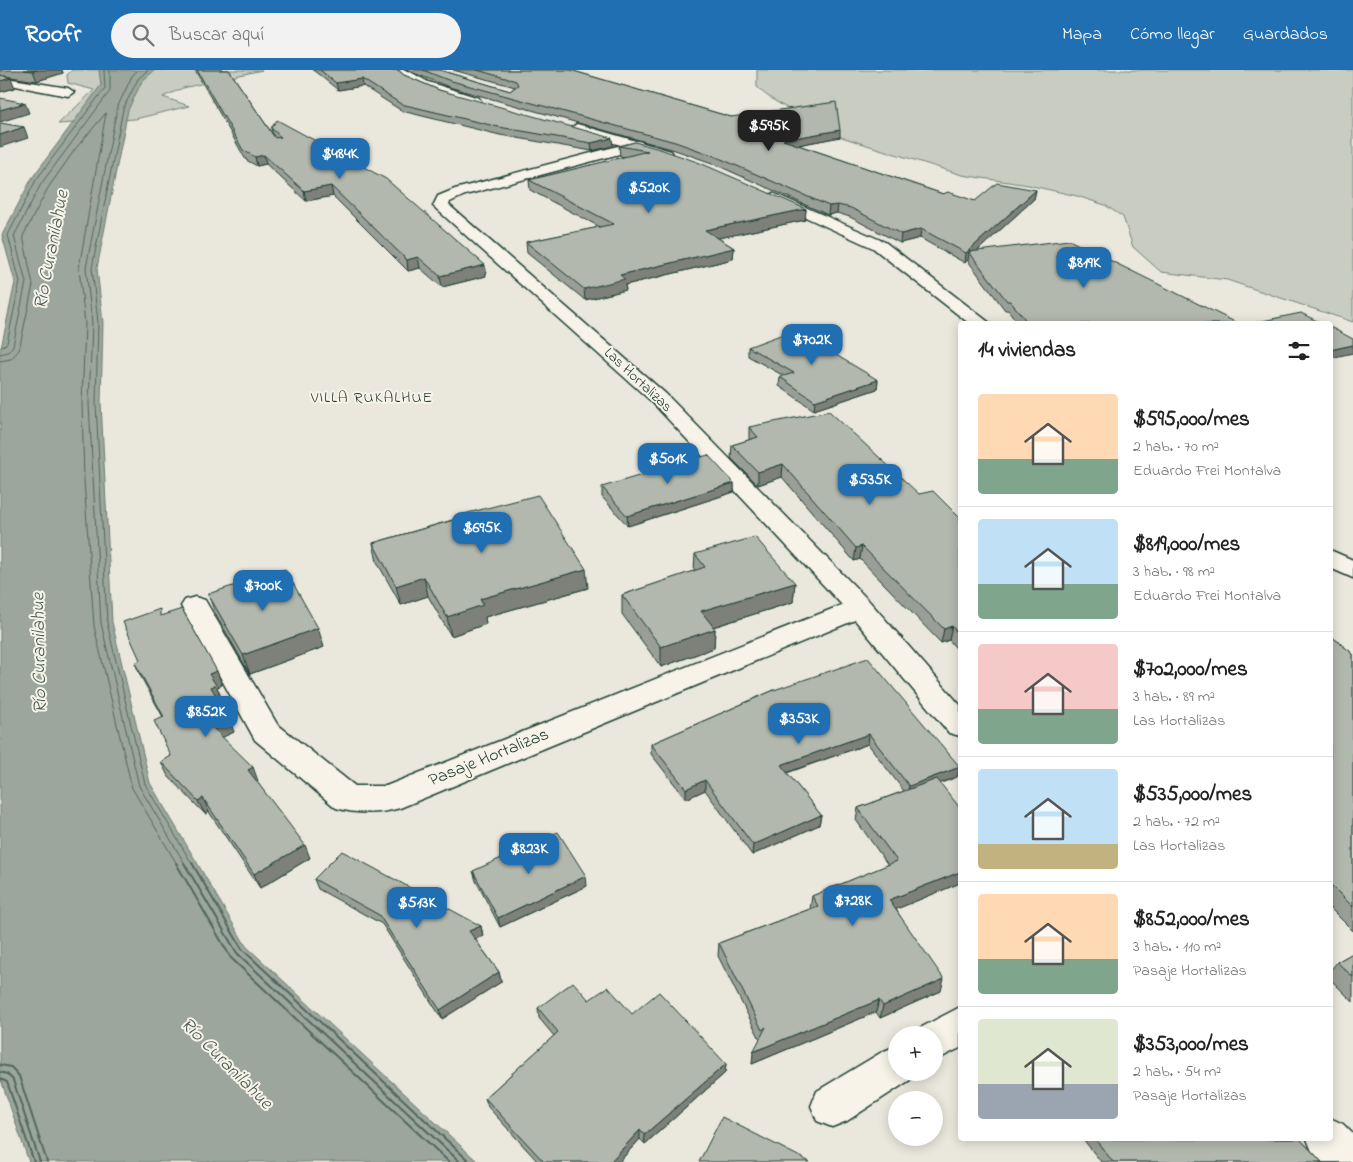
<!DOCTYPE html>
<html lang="es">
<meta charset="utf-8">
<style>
:root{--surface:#fff;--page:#f2f2f2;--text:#222;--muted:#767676;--line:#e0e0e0;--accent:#1f6fb2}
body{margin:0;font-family:"Indie Flower",sans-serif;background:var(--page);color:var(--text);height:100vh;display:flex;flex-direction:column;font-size:19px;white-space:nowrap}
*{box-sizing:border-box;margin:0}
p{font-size:16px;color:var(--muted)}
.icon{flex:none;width:28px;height:28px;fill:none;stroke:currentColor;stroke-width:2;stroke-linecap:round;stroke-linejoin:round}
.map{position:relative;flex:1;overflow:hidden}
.details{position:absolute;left:958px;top:251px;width:375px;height:820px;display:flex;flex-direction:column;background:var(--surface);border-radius:5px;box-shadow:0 2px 12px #0003}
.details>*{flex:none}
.fabs{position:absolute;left:888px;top:956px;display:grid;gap:10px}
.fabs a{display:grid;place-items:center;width:55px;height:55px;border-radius:50%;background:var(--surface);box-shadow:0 2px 12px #0003;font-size:25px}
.price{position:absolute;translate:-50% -42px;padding:0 11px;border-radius:10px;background:var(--accent);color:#fff;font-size:16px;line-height:32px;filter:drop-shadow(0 1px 2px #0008)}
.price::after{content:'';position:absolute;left:50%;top:30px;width:15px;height:11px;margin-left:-8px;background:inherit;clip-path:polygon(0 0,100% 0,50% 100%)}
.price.on{background:#222;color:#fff}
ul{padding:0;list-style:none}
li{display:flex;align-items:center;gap:15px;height:125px;padding:0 20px}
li+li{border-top:1px solid var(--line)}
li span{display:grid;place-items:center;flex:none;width:140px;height:100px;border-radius:5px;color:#555}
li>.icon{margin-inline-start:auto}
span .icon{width:60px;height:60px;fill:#fffc;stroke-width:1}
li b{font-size:21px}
h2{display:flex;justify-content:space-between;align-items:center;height:60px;padding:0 20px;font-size:21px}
header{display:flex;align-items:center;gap:30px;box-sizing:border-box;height:70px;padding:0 25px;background:var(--accent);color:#fff}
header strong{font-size:24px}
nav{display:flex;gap:28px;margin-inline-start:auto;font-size:18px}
.search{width:350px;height:45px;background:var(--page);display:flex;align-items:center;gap:12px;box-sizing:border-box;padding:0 18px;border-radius:28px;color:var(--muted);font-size:19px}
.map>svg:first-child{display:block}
.green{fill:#c8ccc1;stroke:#74847a}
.water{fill:#9ca69c;stroke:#6a7c72}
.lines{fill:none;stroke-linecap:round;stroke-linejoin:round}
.shore-far1{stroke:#51675e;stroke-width:1}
.shore{stroke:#51675e;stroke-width:2}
.minor-casing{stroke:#1f3d34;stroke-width:3}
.primary-casing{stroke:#1f3d34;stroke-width:3}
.minor{fill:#f7f3e8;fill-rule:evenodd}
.primary{fill:#f7f3e8;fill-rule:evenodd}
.wall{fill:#999e96;stroke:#1f3d34}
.shaded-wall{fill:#7d817a;stroke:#1f3d34}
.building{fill:#b2b8ae;stroke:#1f3d34}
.labels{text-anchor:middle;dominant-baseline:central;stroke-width:4;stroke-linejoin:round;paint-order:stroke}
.far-street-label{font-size:15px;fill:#1f3d34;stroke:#f7f3e8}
.far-neighbourhood-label{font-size:16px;letter-spacing:1px;fill:#1f3d34;stroke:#f7f3e8}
.street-label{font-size:18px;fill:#1f3d34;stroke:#f7f3e8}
.water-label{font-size:19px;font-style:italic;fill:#445c53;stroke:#f7f3e8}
</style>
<header>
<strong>Roofr</strong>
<div class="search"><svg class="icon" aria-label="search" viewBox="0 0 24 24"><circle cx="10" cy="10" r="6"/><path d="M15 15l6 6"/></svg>Buscar aquí</div>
<nav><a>Mapa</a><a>Cómo llegar</a><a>Guardados</a></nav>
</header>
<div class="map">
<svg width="1353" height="1092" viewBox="0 0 1353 1092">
<rect width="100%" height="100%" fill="#eae8dd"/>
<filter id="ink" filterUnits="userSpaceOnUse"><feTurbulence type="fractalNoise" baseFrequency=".02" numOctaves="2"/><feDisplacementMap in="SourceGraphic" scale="10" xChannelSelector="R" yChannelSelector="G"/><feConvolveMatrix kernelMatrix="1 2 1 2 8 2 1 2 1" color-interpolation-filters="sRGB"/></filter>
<g filter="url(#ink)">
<path class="green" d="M72,0H262L183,18L163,27L189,36L135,49L58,54L94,20L68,13L67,5Z
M757,0H1353V252L1227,210L1161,202L1133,177L1123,147L1105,135L1077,126L1028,115L962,105L835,65C811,47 779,39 757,17Z"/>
<path class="water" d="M99,0H155L142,11L128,40L97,198L103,253L101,333L112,552L150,713L246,876L478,1092H29L0,1007V283L15,212L2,165L32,108L101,15Z"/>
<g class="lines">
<path class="shore-far1" d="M138,0L132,6L117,38L86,198L92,253L89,334L101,553L139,716L185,794
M148,0L138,9L123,39L92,198L98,253L96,333L107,553L145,714L192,794
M0,278L7,273L20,212L8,165L36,110L105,18L104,0
M0,284L8,282L13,276L26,212L14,166L41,114L110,21V0
M0,291L11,289L19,280L33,215L23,166L48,118L76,78L106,43L79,198L85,254L82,333L84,410L94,556L132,718L177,794"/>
<path class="shore" d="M176,793L231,888L449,1092
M184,793L237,883L460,1092
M192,793L242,879L470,1092
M0,995L11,997L19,1006L47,1092
M0,1002L7,1004L13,1010L40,1092
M0,1009L7,1012L34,1092"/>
<g class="minor-casing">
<path id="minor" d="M0,7L68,18L74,22L68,26L0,13Z
M637,71L642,72L644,75L642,78L465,125L450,132L449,135L666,324L870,532L960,635V666L949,663L855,550L400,738C380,744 356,744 336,738L255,670L181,536L185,530L195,527L205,530L277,654L355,716H386L842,535L652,332L433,136L438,126L455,119Z
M960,937V978L934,991V965H917L920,958Z
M896,976V1002H914L910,1010L847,1051L832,1057L817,1051L811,1036L817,1021L882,982Z
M1330,1048L1343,1054L1353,1064V1092H1320L1313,1084L1307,1069H1330Z"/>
</g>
<g class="primary-casing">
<path id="primary" d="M393,0H407L428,12L479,28L481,31L475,35L420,16Z
M577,54L671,81L673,84L666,88L572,61L571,58Z
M773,123L885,172L991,254H970L873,178L768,130L766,127Z
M1330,480L1353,490V508L1330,498Z"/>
</g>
<use href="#minor" class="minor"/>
<use href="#primary" class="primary"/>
</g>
<path class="wall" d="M0,0H62L63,3L37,11L4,6L15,18L0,22Z
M195,0H229L273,65L271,58L486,206L442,217L420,198L408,201L333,126L306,131L266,94L257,96L246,90Z
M313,0H398L404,5L439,20L613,76L592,81L500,65L402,41L363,16L338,20Z
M406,0H439L510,21L515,17L453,0H570L731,47L840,67L798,75L943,124L975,131L1036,120L1034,129L977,181L1239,254H1019L1008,240H1005L968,191V190L965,193L920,168L900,173L850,147L837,143L828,145L712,93L675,80L449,17Z
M635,72L806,139L805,150L718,168L734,178L733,189L625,215L626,220L585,230L527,183L526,172L600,157L530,120L529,110L625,87L620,86L619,76Z
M748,277L878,310L877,319L814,340L779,316L780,307L784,306L748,286Z
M749,357L919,424L960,448V583L949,570L941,573L860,489L854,491L782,407L758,415L731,388L732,375L749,370Z
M734,413V422L628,456L602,427V417Z
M456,446L588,518L485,547L486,554L451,566L428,526L401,535L377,492L373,473L456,449Z
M695,484L795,513L793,532L713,557L715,559L714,578L661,597L622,544V525L694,501Z
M208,524L324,577L250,604L215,543Z
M163,546L222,615L217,617L221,628L218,630L234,662L222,667L258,711L257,712L310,788L260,818L209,742L205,744L168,706L161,692L171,687L163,647L141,607L135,593L140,590Z
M1330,565L1353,584V861L1330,838Z
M774,620L960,697L957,707L940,713L960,813L896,839L941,921L880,948L876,942L752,994L760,969L718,886L719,873L810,839L812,826L888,795L856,750L858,738L904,721L868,674L787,703L821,745L819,755L752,785L705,720L686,729L651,684V674Z
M473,801L587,816L500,857L476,811Z
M314,809L481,856L483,866L475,869L499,902L501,912L442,949L382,854L318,819Z
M1353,883V932L1330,909V901L1337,892Z
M589,930L632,944L726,994L725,1003L645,1074L640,1069L619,1092H538L488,1037L485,1028L554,966L539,948L538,938Z
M1083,1069H1300L1322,1092H1101Z"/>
<path class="shaded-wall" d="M37,0H62L63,3L37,11L33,1Z
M11,8L15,18L0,22V11Z
M362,9L363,16L338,20L336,13Z
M25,33L29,43L0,52V40Z
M24,57L28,68L0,77V65Z
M840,60V67L782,78L783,70Z
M612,68L613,76L592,81L591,73Z
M264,85L266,94L257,96L255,87Z
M331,116L333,126L306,131L304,121Z
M1036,120L1034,129L972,186L969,182L968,190L965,193L966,183Z
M838,135L837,143L828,145L829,136Z
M806,139L805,150L705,171V160Z
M921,159L920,168L900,173L901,164Z
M734,178L733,189L625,215L626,220L585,230L584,219L620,205Z
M418,187L420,198L408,201L407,190Z
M485,195L486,206L442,217L440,206Z
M1353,275V283L1330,288V280Z
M878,310L877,319L814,340L815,331Z
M783,394L782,407L758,415V402Z
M734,413V422L628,456L627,446Z
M862,476L860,489L854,491L856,478Z
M586,499L588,518L485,547L486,554L451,566L447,547L480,529Z
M424,507L428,526L401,535L396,516Z
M795,513L793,532L700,561L701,541Z
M952,556L949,570L941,573L944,559Z
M318,558L324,577L250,604L243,585Z
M715,559L714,578L661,597V577Z
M217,601L222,615L217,617L221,628L217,630L211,617L209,604Z
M229,648L234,662L217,670L211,656Z
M869,664L868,674L780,705L781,695Z
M253,697L258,711L253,714L248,700Z
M960,697L957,707L907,726L909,716Z
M705,710V720L686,729V719Z
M203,728L209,742L205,744L198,731Z
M821,745L819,755L752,785L753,775Z
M305,775L310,788L260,818L254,804Z
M960,802V813L887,843L889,830Z
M586,806L587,816L500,857L498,848Z
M481,856L483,866L471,871L469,861Z
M499,902L501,912L442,949L440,940Z
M944,909L941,921L880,948L883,936Z
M879,930L876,942L752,994L753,982Z
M726,994L725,1003L645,1074L644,1065Z
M640,1060V1069L619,1092H610Z"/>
<path class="building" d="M24,0H37L33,1Z
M197,0H229L275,68L281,67L271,58L277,50L386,109L485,195L440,206L418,187L407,190L331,116L304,121L264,85L255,87L243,80Z
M320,0H398L404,5L439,20L612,68L591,73L499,57L401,34L362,9L336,13Z
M423,0H439L510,21L518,15L516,11L477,0H570L731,47L836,32L840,60L783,70L943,124L948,122L975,131L997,113L1036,120L966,183L921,159L901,164L851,138L838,135L829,136L712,85L675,72L448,10Z
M0,5L11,8L0,11Z
M0,28L25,33L0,40Z
M0,53L24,57L0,65Z
M635,72L663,80L700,93L806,139L705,160L734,178L620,205L625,209L584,219L526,172L614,154L529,110L648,81L619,76Z
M1069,170L1239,254H1029L1010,231H1007L969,182Z
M1301,243L1323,254H1248Z
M1330,257L1353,269V275L1330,280Z
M794,260L878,310L815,331L780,307L794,303L748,277Z
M829,341L919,424L933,421L960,448V566L952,556L944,559L862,476L856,478L783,394L758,402L732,375L758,367L749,357Z
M708,385L734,413L627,446L602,417Z
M538,425L586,499L480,529L483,535L447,547L424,507L396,516L373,473L457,449L456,446Z
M755,467L795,513L701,541L715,559L661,577L622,525L705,497L695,484Z
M285,499L318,558L243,585L208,524Z
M160,539V546L182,539L217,601L209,604L216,615L211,617L229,648L211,656L253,697L248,700L305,775L254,804L203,728L198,731L161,692L171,686L154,651L164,647L135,593L140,590L123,552Z
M1330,565L1353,584V837L1330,814Z
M868,588L960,697L909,716L869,664L781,695L821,745L753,775L705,710L686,719L651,674L774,620Z
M937,709L960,738V802L889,830L944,909L883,936L879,930L753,982L766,957L762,960L719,873L818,836L812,826L897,791L858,738Z
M558,762L586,806L498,848L473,801Z
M342,781L481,856L469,861L499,902L440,940L379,845L314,809Z
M1353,883V907L1337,892Z
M573,912L589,930L608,917L632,944L659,922L726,994L644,1065L640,1060L610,1092H544L485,1028L558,962L538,938Z
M722,1047L810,1092H699Z
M1095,1069H1300L1322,1092H1113Z"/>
</g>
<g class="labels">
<g class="far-street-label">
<text transform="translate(638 310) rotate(43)">Las Hortalizas</text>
</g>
<g class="far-neighbourhood-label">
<text x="372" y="328">VILLA RUKALHUE</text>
</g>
<g class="street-label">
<text transform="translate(489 688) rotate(-22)">Pasaje Hortalizas</text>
</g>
<g class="water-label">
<text transform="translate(52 180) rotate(-79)">Río Curanilahue</text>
<text transform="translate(40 583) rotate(-91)">Río Curanilahue</text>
<text transform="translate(226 994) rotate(45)">Río Curanilahue</text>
</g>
</g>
</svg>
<div class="fabs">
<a>+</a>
<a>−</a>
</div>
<b class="price on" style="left:769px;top:82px">$595K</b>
<b class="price" style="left:340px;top:110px">$484K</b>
<b class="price" style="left:649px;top:144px">$520K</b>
<b class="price" style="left:1084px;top:219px">$819K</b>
<b class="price" style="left:812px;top:296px">$702K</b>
<b class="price" style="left:668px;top:415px">$501K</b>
<b class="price" style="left:870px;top:436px">$535K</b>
<b class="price" style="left:482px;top:484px">$695K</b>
<b class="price" style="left:263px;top:542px">$700K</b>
<b class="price" style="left:206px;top:668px">$852K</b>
<b class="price" style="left:799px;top:675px">$353K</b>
<b class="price" style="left:529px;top:805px">$823K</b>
<b class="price" style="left:853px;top:857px">$728K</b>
<b class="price" style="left:417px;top:859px">$513K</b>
<section class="details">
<h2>14 viviendas<svg class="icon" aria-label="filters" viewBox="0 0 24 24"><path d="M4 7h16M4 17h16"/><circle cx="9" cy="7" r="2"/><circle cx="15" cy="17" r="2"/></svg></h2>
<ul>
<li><span style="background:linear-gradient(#ffd9b3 65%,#7fa58c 0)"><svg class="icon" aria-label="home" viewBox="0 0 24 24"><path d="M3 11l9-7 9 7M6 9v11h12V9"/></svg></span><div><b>$595,000/mes</b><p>2 hab. · 70 m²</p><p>Eduardo Frei Montalva</p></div></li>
<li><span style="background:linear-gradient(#bfe0f5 65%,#7fa58c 0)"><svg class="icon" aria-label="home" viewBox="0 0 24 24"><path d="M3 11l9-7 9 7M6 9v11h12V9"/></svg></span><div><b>$819,000/mes</b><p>3 hab. · 98 m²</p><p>Eduardo Frei Montalva</p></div></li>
<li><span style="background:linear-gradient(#f6c9c9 65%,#7fa58c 0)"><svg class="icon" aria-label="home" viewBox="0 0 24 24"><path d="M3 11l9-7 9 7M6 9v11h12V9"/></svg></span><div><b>$702,000/mes</b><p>3 hab. · 89 m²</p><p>Las Hortalizas</p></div></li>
<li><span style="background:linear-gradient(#bfe0f5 75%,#c2b280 0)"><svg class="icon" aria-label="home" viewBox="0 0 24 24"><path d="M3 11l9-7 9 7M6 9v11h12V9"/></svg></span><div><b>$535,000/mes</b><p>2 hab. · 72 m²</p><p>Las Hortalizas</p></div></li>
<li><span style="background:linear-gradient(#ffd9b3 65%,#7fa58c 0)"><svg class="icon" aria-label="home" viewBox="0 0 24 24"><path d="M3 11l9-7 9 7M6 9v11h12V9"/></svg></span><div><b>$852,000/mes</b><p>3 hab. · 110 m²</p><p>Pasaje Hortalizas</p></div></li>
<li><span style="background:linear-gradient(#dfe7d0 65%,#9aa5b1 0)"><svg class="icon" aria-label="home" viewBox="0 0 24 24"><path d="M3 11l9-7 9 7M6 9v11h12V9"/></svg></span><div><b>$353,000/mes</b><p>2 hab. · 54 m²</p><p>Pasaje Hortalizas</p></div></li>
</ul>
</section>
</div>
